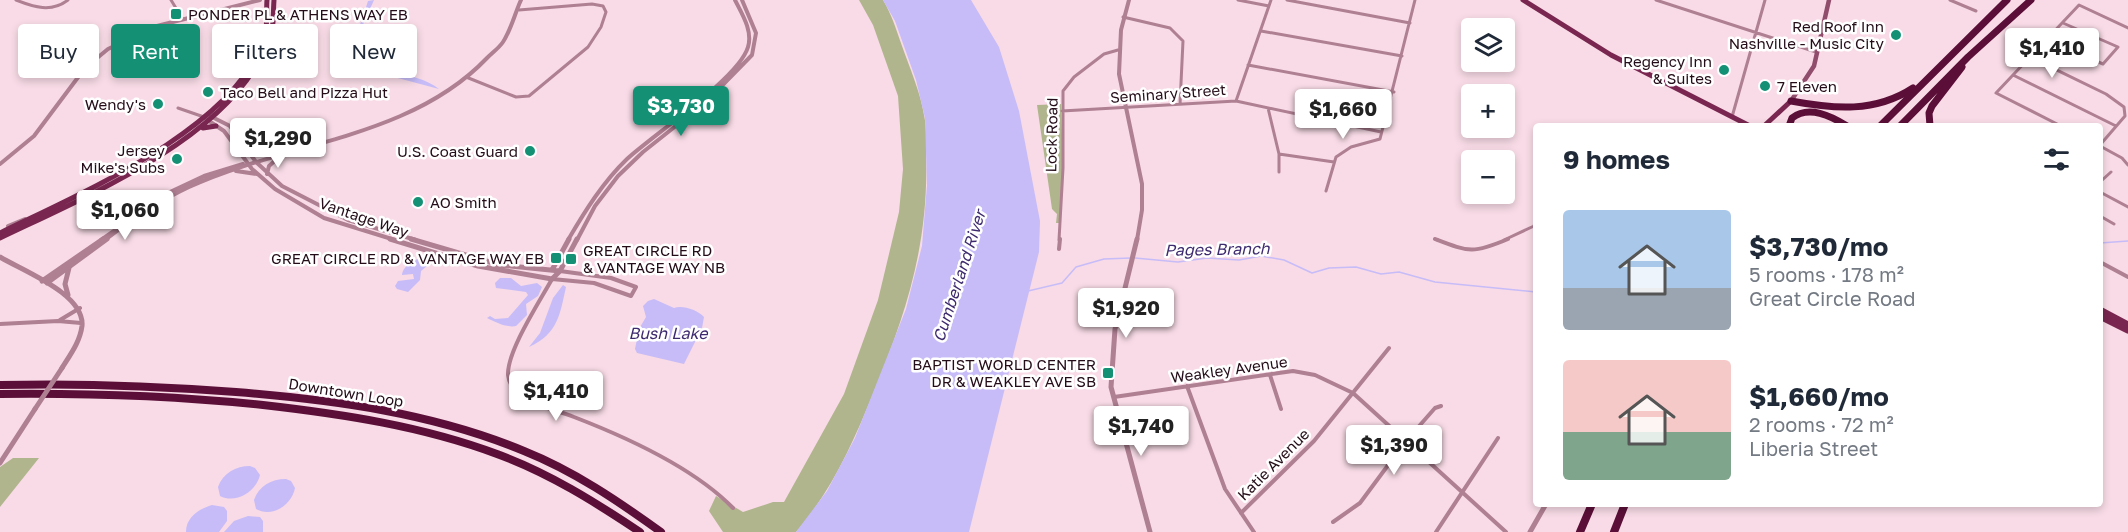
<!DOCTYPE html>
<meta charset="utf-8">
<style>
:root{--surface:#fff;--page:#f6f6f7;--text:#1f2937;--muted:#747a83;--accent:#149075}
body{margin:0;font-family:"Golos Text",sans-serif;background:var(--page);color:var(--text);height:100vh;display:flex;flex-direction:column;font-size:22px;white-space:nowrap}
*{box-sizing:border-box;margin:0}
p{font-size:20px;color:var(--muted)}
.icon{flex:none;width:33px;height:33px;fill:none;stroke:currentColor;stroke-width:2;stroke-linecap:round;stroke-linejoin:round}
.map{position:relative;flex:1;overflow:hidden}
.sheet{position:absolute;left:1533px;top:123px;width:570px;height:384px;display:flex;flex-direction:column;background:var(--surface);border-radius:6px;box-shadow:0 3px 9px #0003}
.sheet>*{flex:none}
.hud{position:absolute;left:18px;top:24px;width:570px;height:54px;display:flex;gap:12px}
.buttons{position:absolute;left:1461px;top:18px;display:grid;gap:12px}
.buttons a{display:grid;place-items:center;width:54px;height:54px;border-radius:6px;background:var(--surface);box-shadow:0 3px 9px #0003;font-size:30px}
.price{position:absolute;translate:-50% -51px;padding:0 14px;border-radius:6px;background:#fff;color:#222;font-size:20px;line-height:39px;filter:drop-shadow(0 2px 3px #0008)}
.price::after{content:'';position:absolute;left:50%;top:36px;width:18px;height:14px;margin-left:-9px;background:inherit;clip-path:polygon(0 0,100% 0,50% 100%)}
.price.on{background:var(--accent);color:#fff}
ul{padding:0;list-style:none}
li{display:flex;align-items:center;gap:18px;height:150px;padding:0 30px}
li span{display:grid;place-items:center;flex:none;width:168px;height:120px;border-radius:6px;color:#555}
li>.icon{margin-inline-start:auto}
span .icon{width:72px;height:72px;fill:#fffc;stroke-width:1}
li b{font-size:26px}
h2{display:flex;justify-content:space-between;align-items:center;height:72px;padding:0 30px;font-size:26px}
.chip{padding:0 21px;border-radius:6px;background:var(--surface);box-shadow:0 3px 9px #0003;font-size:21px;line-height:54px}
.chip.on{background:var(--accent);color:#fff}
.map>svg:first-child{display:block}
.green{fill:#b1b58e}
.water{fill:#c7bcf8}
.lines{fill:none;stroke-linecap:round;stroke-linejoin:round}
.stream{stroke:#c7bcf8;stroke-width:1.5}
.minor-far1{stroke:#af7f92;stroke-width:3}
.minor{stroke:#af7f92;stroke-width:4}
.tertiary-far1{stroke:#af7f92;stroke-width:4}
.tertiary{stroke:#af7f92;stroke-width:5}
.secondary{stroke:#914e6c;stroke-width:4.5}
.primary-far1{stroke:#792750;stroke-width:5}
.primary{stroke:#792750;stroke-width:7}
.motorway-far1{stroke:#5b0f38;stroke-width:7}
.motorway{stroke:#5b0f38;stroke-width:8}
.tertiary-bridge{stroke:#af7f92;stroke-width:5}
.poi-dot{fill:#149075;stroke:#fff;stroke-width:2}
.labels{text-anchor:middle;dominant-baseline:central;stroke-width:5;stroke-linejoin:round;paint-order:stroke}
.poi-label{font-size:15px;fill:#240d18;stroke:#fff;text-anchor:end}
.street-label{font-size:15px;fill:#240d18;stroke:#fff}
.water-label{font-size:16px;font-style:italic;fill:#3e2b6f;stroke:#fff}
</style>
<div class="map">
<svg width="2128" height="532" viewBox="0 0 2128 532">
<rect width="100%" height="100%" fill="#f8dbe6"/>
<path class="green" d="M859,0H883C892,15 896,29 902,46C910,69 920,91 924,115C927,128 926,143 926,156C929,244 906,314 873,394C853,443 831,492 796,532H723L709,511L716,496L743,512L773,502H784L844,394L878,300L899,212L903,169L898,96L873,25Z
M1061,104L1063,168L1059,223H1056L1057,214L1052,209L1037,105Z
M13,458H39L0,507V467Z"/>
<path class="water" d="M374,0L346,63C374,75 414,69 439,89L379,73L342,66L335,70C351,51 361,24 368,1Z
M883,0H971L999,47L1019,111L1040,221L1039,252L969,532H796L827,491L855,438L906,309L922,246L927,185L925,118L916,80L895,21Z
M425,256L433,261L421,271L420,280L408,292L397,289L395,286L398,281L414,279L413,274L402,275C403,265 416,259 425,256Z
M500,278H511L521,286L537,283L542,287L538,296L526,304L527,315L516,326C507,328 495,322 487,318L490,316L495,319L508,318L528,295L526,292L496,288L495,283Z
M563,285L566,287C560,314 558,334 529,347L540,333L553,298Z
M654,299L674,308C683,305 697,310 704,317L702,328L684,364L637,353L635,349L639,329L646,317L643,306L648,301Z
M250,466L255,468L260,475C256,492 236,504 220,496L218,487C223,473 236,466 250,466Z
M286,479L291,481L295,488C292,505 272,518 256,509L254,500C259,486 271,479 286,479Z
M212,505L224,507L227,511V521L219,532H186C186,517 199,509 212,505Z
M248,516L260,517L263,521V532H224L234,521Z"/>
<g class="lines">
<path class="stream" d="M2100,243L2128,241
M1135,258L1178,262L1207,258L1239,260L1261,256L1284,260L1312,273L1329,268L1356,267L1381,274L1399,272L1435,282L1536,292
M1028,291L1062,283L1076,267L1104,259L1131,258"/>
<path class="minor-far1" d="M16,0C34,7 51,13 68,0
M171,0L182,18
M1238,0L1269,6
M1287,0L1410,23
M1656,0L1816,52
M1950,0L1976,11
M1123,17L1170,28L1183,41L1180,104
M1261,31L1402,56
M76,34L84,43L83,45L61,59L46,44L48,39L57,35Z
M58,35L73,52
M2047,40L2103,64L2118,47L2063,23
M2030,57L2079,5L2128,28
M61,59L65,63L85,68
M1248,65L1394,92
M2015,76L2116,126
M466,77L516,97L529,96L588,47L601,27L606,12L603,6L592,4L519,10
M1236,101L1271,0
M178,108L204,117
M1268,108L1279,154V172
M1062,111L1236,101L1381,132
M1732,117L1765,0
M2061,126L1996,93L2030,57L2106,94L2124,107L2125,116L2100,145
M2100,146L2122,158L2128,165
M1279,154L1334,162
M2100,182L2111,172
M1326,191L1336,157L1351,147L1380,139L1415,0
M2100,192L2128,207
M2100,216L2114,224
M1435,239L1438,240
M1059,240L1063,168V91L1074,77L1104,54L1118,50
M1504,240L1534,226L1536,218"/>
<path class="minor" d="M1435,239C1469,252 1473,254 1508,239
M1059,249L1060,239
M2100,262L2128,277
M560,271L611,278L636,287L631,296L594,283L552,279C540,301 507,351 508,375C509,384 515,392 523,397C538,407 557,410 574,417C626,437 694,468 733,508
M60,320L80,308
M0,324L58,321L81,323
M1270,375L1281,409
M1187,386L1225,489L1254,532
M1114,397L1293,371L1315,375L1353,393L1506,532
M1241,513L1314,441L1389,348
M1333,522L1360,503L1406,441L1435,408L1441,406
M1436,532L1498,438"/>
<path class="tertiary-far1" d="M1129,0L1121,30L1119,74L1142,184V210L1137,240
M212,117L230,126L256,162L282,186L348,220L416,240
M206,119L224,131L252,169L275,189L324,218L395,240
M250,152L271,156
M0,164L34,136L85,68L108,49L157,26L260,0
M236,171L257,174
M267,174L269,166L278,158
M8,226L25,219
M101,240L170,192L204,176L243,164
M105,240C131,220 159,201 189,187C286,142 410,139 487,58C492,53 499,48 503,42C511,30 515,13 521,0
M568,240C585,211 603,182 627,159C654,134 739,78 748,47C753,31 742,14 735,0
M577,240L595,206L618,176L643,152L706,102L752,55L756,33L742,0"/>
<path class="tertiary" d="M390,239L478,266L552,279
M411,239L500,265L560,271
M1137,239L1115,329L1111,387L1150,532
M0,257C23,271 85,294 82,326C80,342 70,355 62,368
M552,270L569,239
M552,279L560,271L577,239
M42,281L103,239
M47,283L107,239
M68,295L65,284L69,268
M0,463L35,409
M1530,532L1546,504"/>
<path class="secondary" d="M1791,101L1814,66L1829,0"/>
<path class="primary-far1" d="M1523,0L1611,55L1750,126
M1764,126L1791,101
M203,128L216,126
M0,233C81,193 230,131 264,41C268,29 266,12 267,0
M0,238C83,198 214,144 259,61C263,55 268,48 270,41C274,29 273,13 274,0"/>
<path class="primary" d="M2100,310L2128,325
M2100,316L2128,330"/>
<path class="motorway-far1" d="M1791,101C1834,109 1875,113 1913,88
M1789,126L1792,118C1809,105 1831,116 1847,126
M1880,126L2007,0
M1900,126L1968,57L2031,0
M1930,126L1929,113L1932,106L1962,67"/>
<path class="motorway" d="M0,385C79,383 158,386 236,392C334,400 433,413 524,451C574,471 618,501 661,532
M0,394C88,393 175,396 263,405C342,414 422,426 497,454C549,473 595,502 640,532
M1580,532L1592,504
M1614,532L1625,504"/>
<path class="tertiary-bridge" d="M35,409L62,368"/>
</g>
<g class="poi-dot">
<rect x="170" y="8" width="12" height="12" rx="3"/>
<circle cx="1896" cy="35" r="6"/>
<circle cx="1724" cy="70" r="6"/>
<circle cx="1765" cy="86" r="6"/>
<circle cx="208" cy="92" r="6"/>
<circle cx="158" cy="104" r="6"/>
<circle cx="530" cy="151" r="6"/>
<circle cx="177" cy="159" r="6"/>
<circle cx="418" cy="202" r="6"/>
<rect x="550" y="252" width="12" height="12" rx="3"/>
<rect x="565" y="253" width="12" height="12" rx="3"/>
<rect x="1102" y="367" width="12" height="12" rx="3"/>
</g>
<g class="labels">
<g class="poi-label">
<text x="188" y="14" text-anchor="start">PONDER PL &amp; ATHENS WAY EB</text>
<text x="1884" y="26">Red Roof Inn<tspan x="1884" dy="17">Nashville - Music City</tspan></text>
<text x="1712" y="61">Regency Inn<tspan x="1712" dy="17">&amp; Suites</tspan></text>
<text x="1777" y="86" text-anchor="start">7 Eleven</text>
<text x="220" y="92" text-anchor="start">Taco Bell and Pizza Hut</text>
<text x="146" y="104">Wendy's</text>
<text x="165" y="150">Jersey<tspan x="165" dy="17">Mike's Subs</tspan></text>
<text x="518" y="151">U.S. Coast Guard</text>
<text x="430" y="202" text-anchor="start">AO Smith</text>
<text x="583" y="250" text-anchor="start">GREAT CIRCLE RD<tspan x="583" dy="17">&amp; VANTAGE WAY NB</tspan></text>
<text x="544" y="258">GREAT CIRCLE RD &amp; VANTAGE WAY EB</text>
<text x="1096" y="364">BAPTIST WORLD CENTER<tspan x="1096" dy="17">DR &amp; WEAKLEY AVE SB</tspan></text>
</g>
<g class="street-label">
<text transform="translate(1168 93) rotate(-4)">Seminary Street</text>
<text transform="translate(1051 135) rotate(-89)">Lock Road</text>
<text transform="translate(364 217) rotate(19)">Vantage Way</text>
<text transform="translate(1229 369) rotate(-8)">Weakley Avenue</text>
<text transform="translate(346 392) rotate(9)">Downtown Loop</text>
<text transform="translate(1273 464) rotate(-45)">Katie Avenue</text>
</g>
<g class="water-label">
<text transform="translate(1217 249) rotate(-1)">Pages Branch</text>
<text transform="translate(959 276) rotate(-72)">Cumberland River</text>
<text x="668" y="333">Bush Lake</text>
</g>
</g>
</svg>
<div class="buttons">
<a><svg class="icon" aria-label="layers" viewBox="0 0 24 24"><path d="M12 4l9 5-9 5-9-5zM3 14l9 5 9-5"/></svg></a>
<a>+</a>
<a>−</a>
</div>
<b class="price" style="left:2052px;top:79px">$1,410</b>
<b class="price on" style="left:681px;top:137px">$3,730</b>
<b class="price" style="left:1343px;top:140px">$1,660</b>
<b class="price" style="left:278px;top:169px">$1,290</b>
<b class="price" style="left:125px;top:241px">$1,060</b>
<b class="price" style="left:1126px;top:339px">$1,920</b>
<b class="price" style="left:556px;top:422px">$1,410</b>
<b class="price" style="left:1141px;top:457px">$1,740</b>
<b class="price" style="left:1394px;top:476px">$1,390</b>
<div class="hud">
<a class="chip">Buy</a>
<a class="chip on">Rent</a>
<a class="chip">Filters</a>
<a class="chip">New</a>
</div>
<section class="sheet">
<h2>9 homes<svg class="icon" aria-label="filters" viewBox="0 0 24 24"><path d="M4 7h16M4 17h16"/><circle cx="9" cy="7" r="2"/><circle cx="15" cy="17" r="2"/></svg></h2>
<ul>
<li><span style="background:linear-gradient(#a9c7e8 65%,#9aa5b1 0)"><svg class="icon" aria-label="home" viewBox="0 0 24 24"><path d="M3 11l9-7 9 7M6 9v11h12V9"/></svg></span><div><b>$3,730/mo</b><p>5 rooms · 178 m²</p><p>Great Circle Road</p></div></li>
<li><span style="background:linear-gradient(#f6c9c9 60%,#7fa58c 0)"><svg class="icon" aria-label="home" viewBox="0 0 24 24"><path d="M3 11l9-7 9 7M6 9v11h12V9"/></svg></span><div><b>$1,660/mo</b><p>2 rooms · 72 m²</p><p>Liberia Street</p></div></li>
</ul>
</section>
</div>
